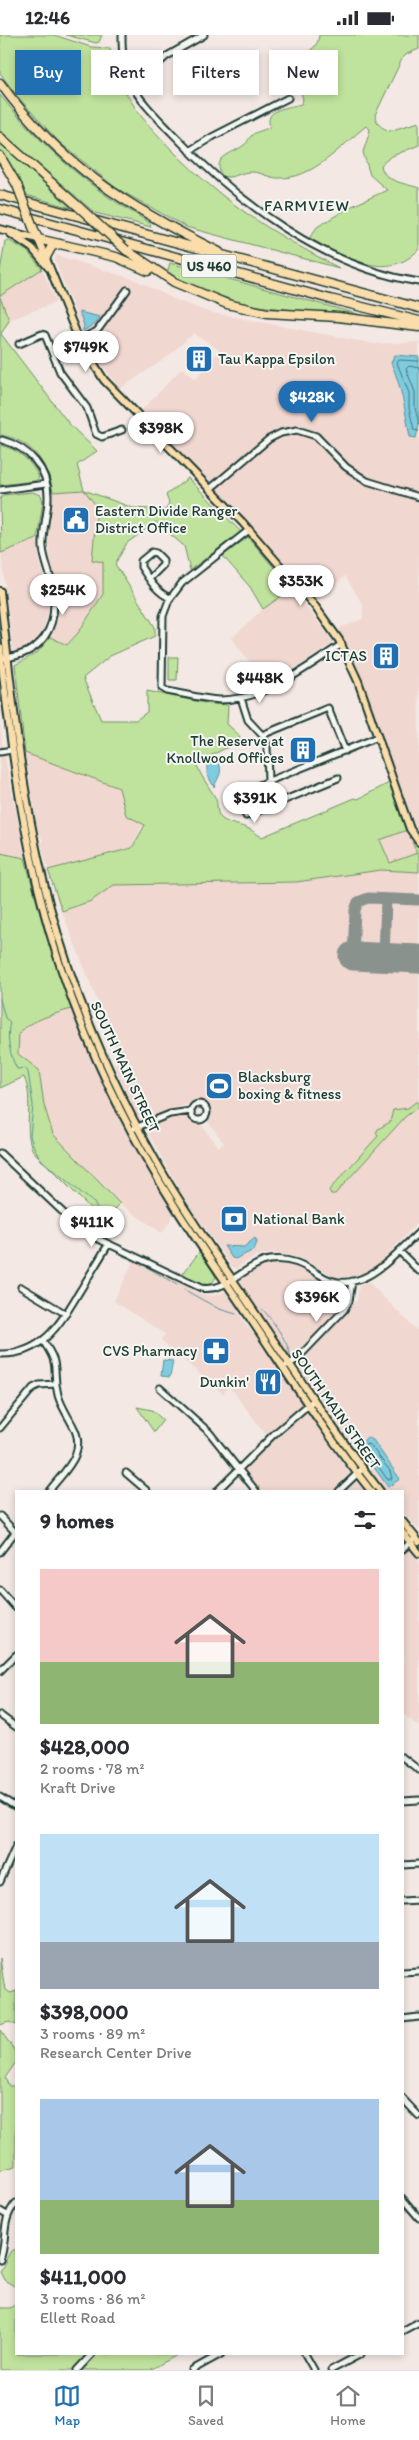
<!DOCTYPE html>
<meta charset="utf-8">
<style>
:root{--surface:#fff;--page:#f2f2f3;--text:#2b2b33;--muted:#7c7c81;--line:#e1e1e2;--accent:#1f6fb2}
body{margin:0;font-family:Itim,sans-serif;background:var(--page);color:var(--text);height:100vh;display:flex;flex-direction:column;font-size:19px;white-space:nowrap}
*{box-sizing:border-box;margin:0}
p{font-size:16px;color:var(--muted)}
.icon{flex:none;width:28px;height:28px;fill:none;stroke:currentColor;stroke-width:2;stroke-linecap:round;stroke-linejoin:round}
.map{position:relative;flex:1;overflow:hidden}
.panel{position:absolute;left:15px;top:1455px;width:389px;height:865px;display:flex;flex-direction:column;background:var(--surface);border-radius:0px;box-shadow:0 2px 8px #0003}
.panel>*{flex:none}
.guide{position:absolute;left:15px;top:15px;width:390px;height:45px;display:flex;gap:10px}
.price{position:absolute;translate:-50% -42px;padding:0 11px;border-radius:18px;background:#fff;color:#222;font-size:16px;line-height:32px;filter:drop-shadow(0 1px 2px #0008)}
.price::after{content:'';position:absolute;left:50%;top:30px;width:15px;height:11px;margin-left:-8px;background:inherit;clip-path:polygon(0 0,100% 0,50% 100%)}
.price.on{background:var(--accent);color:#fff}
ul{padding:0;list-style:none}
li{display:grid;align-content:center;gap:10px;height:265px;padding:0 25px}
li span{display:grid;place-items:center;height:155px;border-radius:0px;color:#555}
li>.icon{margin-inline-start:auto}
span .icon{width:90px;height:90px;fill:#fffc;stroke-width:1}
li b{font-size:21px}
h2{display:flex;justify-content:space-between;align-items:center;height:60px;padding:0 25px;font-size:21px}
.tag{padding:0 18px;border-radius:0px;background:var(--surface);box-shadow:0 2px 8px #0003;font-size:18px;line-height:45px}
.tag.on{background:var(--accent);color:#fff}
.status{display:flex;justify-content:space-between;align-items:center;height:35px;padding:0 25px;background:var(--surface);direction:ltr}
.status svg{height:14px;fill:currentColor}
.dock{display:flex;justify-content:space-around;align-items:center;height:70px;border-top:1px solid var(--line);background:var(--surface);font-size:14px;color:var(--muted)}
.dock a{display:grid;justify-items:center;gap:2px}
.dock .on{color:var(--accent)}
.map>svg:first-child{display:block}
.built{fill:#f0d7d0}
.green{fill:#bfe29c;stroke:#6f9068}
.water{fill:#7fcbdf;stroke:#59929b}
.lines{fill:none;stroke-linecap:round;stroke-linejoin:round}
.shore{stroke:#457678;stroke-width:1}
.stream{stroke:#59929b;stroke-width:1}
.taxiway{stroke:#89928c;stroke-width:11}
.runway{stroke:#89928c;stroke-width:29}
.minor-casing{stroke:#1f3d34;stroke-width:9}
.major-casing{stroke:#1f3d34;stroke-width:10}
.highway-casing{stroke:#1f3d34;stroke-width:11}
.minor{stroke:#f6f6f2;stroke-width:5}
.major{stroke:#faddab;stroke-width:6}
.highway{stroke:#faddab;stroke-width:8}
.highway-bridge-casing{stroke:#1f3d34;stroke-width:11;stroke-linecap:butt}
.highway-bridge{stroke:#faddab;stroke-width:8}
.labels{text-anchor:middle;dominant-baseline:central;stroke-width:4;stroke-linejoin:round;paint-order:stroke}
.shield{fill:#f6f6f2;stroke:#60746d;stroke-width:1}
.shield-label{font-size:14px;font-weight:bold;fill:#1f3d34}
.poi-label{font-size:15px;fill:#1f3d34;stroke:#f6f6f2;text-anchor:start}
.street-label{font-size:15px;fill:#1f3d34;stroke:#f6f6f2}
.neighbourhood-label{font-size:16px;letter-spacing:1px;fill:#1f3d34;stroke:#f6f6f2}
</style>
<div class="status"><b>12:46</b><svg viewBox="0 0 49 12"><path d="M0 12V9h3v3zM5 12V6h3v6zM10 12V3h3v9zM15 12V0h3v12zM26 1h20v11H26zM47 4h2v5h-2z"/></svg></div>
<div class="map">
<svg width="419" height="2335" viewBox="0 0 419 2335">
<rect width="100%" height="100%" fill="#f3e8e3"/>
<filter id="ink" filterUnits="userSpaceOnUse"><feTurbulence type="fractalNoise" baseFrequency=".02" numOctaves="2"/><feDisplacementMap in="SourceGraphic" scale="10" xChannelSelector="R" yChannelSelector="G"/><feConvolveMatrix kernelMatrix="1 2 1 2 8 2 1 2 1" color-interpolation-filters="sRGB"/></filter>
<g filter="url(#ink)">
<path class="built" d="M56,220L135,245L176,265L208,277L375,309L419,307V802L354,627L338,597L342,592L363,584V570L345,541L315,568L141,376L182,333L196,344L219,315L194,298L166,323L119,354L89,311L90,306L86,297L82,296L55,225Z
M42,234L56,267L9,285L0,261Z
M73,455H84L97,472L92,525L103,526V559L78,598L67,610L50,602L58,584L60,564L50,524L48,501L53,457Z
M37,504L40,531L48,555V578L43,594L36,605L16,617L13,615L1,518Z
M292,554L334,607L306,627L254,655L251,629L232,603L263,574Z
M0,687L2,707L25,823L0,818Z
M25,718L119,753L126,780L145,790L141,793L132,813L48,835L41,808L43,806L38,796Z
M407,795L417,818L390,828L380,804Z
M381,835L419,837V1186L377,1231L358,1241L336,1242L298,1222L272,1218L256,1221L236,1233L232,1232L183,1161L147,1096L150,1090L185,1080L203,1092L218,1112L224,1108L207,1085L208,1072L199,1066L143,1083L137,1081L114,1030L121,1026L62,876L91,866L114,850L296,847Z
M71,974L122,1091L174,1179L162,1198L120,1169L53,1099L44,1070L39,1035L18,1019L19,998L26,990L43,982Z
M134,1225L201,1259L214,1261L225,1257L228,1259L247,1292L255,1299L332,1414L364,1456H250L233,1434L267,1401L229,1351L223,1359L161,1305L165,1299L114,1266Z
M276,1228L301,1233L320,1246L346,1251L347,1259L341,1273L293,1322L288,1320L240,1249L242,1243L256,1234Z
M369,1248L419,1297V1495L403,1477L402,1456H386L297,1330L357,1265L359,1251Z
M402,1505L419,1527V1692L403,1679Z"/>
<path class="green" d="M0,0H54L91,12L110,13C115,32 120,50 131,66C142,85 157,99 172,115C225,169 273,198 339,233L186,192L116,153L59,107L17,61L0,38Z
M66,0H102L99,7L96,8Z
M319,0H419V14L407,19L402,24L375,80C377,90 381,92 389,96L419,87V110L390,122L381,130C383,147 405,148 419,153V214C389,248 344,222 312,205L310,202L317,192L350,172L387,155L370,140L363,117L370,96L369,93L366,91C341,111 312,145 278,143C269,143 261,137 252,137C241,136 233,145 222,141C211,121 233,119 244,110C248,108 248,104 251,101C254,97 264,95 269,93C270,91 269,88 269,85C270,73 292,72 301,69L303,64L301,57L281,51L277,41C286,18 318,23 319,0Z
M0,60C29,96 63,129 100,156C116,168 133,177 150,188L151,192L95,178L0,96Z
M0,108L71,173L26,160L0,113Z
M8,205L27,216L42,234L0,261V236L5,206Z
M170,228L376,284L249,270L204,256L167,238Z
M0,262L9,285L1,299L70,390L97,416L77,430L84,455L133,473L166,475L169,468L166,460L188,443L241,497L190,535L184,511L156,487L127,508L115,529L155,592V601L110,621L83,643L101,685H136L147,677V656L210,669L228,670L227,689L239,700L240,706L196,728C200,740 209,752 215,762C219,769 215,778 222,784C229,789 241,790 249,794C254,796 257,800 262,802L355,763L358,764L389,748L392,752L407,795L380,805L390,828L417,818L412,807L419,812V837L381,835L296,847L114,850L91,866L62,876L48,835L132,813L145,790L126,780L119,753L25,718L15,630L37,618L50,602L67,610L78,598L103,559V527L92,525L97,472L84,455L53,457C48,428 30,404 0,400Z
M0,410C18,414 32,426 39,443L35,446L0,450Z
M33,457L41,460L43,467L37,504L1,518L0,464L3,460Z
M248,502L292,554L263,574L250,552L223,521Z
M169,622H178L177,645H169Z
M0,818L25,823L44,894L71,974C52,980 33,984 19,998L18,1019L39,1035L44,1070L53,1099L120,1169L103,1186L33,1116C22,1092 35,1067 24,1042L0,1053Z
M417,1066L419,1071L405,1082L335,1159H331L329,1155L378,1101L376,1098L378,1094L390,1087L393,1075L408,1073Z
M200,1216L216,1242C209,1258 192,1246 182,1240Z
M137,1372L152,1375L163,1385L154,1397Z
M0,1923L5,1955L11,1958L16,1956V1990L9,1987L0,1990Z
M0,1995L16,2017V2027L5,2043L9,2051H16V2131L0,2135Z
M16,2214V2252L4,2245L0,2237L10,2217Z
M16,2269V2319H179L150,2335H0V2273H10Z"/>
<path class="water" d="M79,277L100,282L96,288L83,296L84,290Z
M395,320L419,322V390L416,403L410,402C405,376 402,352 391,328Z
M207,724L218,726C224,737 218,742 214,752L207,739Z
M255,1203L257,1207L254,1215L235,1224L232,1223L224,1211L244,1212Z
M163,1325L173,1326L170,1342L161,1341Z
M367,1402L373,1405L400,1444L388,1452L359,1411Z"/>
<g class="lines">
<path class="shore" d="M419,326L399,325L397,328L409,358V373L414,395L419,396
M419,333L409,331L406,334L415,357V373L419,389
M366,1409L370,1410L390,1436L392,1444H387L366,1413Z"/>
<path class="stream" d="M0,964L5,983L10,987C6,1003 10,1021 17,1034L25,1033L28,1037L33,1070L30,1101L34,1112L41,1125L94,1168L102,1182L114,1193
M123,1221L133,1225
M140,1228L177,1250
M183,1254L219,1274L236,1279
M262,1274C270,1281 290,1310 290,1320"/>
<path class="taxiway" d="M353,921L355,875L358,867L368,863L419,865
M384,922L386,864"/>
<path class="runway" d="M353,921L419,924"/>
<g class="minor-casing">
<path id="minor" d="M122,0C122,17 123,33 131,48C140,67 158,83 172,98C237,167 323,232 419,247
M131,48L147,39L167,21L204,0
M189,116L212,102L288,63
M19,309L42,299L45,300L60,337L87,373L96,399L102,402L122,395
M52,317L97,296L127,255
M2,405C28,412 49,434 48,463C48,479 42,495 43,512C44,527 52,541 53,556C58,593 42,619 4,623
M210,454L269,404L281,398L297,395L316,401L346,432L367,446L419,462
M0,455L46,449
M249,495L182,548L169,565L163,581L162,653L167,656C184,659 203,664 220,665C266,665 305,633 342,609
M149,544L163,530V525L156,518L152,517L141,526V532C149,544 156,557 170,563
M241,663L248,685L262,700L267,710L268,747L276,768
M262,700L328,673L345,716
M0,717L12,715
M338,743L246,781L237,759L378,702
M191 1077a8 8 0 1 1 16 0a8 8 0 1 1-16 0Z
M135,1093L170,1079L191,1076
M0,1118L70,1184L92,1201L201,1253C227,1258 245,1229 270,1225C289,1222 304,1230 320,1240C359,1265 393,1221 419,1197
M399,1216L419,1236
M21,1252L66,1279
M43,1306C62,1333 51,1333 58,1360C61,1371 68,1381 73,1391C88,1418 64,1436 49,1456
M0,1319C41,1320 59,1291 78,1259C88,1243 98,1226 108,1210
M287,1330L296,1325L344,1275L349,1266L352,1246
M160,1353L209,1397L256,1456
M0,1393L33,1353L39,1350L56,1349
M126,1438L147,1456
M217,1456L273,1400L314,1365
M339,1456L360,1436
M0,1481L15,1497
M402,1515L412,1506
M0,1517L16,1496
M0,1555L16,1573
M0,1636L16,1620
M0,1680L16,1692
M402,1722L419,1735
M0,1762L16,1772
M402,1766L419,1765
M402,1830L419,1829
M0,1847L16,1811
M402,1866L419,1865
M402,1937L419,1936
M402,1984L419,1982
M402,2063L419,2081
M402,2163L419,2183
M0,2176L7,2180
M0,2225C8,2205 0,2186 16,2168
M402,2296L419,2287
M305,2319L314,2335
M77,2335L92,2319
M192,2335L221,2319
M331,2335L361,2319"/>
</g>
<g class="major-casing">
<path id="major" d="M0,194L38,204L79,305L104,345L243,488L314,570L339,605L358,646L410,794L419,807
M11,199L32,213L48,232
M0,556C12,662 22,768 50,872C76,968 117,1061 168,1147C194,1190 223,1230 251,1272C293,1334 334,1397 380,1456
M0,613C12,723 26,830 62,936C90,1018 129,1099 176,1173C200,1211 227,1248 252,1286C291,1344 328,1402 371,1456
M402,1486L419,1507
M402,1497L419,1518"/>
</g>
<g class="highway-casing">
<path id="highway" d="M0,48C61,131 128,172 219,217
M0,102L80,173
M0,121L17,150
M0,160L419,273
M0,174L330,264L419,286
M33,192L38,204L116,222L148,236
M126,215L174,247L227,269L267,278L338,282L419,292
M46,222L52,211L60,209"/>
</g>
<use href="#minor" class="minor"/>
<use href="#major" class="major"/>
<use href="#highway" class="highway"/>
<g class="highway-bridge-casing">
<path id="highway-bridge" d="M17,150L33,192
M80,173L126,215"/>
</g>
<use href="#highway-bridge" class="highway-bridge"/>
</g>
</g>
<defs>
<g id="building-square" transform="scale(1.4375)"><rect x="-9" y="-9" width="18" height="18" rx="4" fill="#1f6fb2" stroke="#f6f6f2"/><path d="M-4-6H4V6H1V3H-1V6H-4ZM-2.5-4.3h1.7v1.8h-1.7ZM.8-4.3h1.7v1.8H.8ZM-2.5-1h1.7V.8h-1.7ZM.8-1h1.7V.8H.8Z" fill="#fff"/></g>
<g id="civic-square" transform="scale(1.4375)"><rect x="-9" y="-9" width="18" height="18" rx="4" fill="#1f6fb2" stroke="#f6f6f2"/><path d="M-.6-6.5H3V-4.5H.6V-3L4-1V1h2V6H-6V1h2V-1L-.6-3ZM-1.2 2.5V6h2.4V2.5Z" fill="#fff"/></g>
<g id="stadium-square" transform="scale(1.4375)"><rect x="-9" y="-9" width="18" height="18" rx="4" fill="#1f6fb2" stroke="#f6f6f2"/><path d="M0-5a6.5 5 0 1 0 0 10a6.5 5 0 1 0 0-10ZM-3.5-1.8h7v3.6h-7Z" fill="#fff"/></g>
<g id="bank-square" transform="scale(1.4375)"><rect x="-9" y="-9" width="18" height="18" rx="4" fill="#1f6fb2" stroke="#f6f6f2"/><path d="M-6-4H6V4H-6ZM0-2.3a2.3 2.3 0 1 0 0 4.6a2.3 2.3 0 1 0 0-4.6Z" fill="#fff"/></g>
<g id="pharmacy-square" transform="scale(1.4375)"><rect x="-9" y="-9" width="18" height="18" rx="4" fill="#1f6fb2" stroke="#f6f6f2"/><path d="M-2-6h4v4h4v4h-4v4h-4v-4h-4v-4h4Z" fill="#fff"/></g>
<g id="restaurant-square" transform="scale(1.4375)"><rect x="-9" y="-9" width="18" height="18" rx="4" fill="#1f6fb2" stroke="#f6f6f2"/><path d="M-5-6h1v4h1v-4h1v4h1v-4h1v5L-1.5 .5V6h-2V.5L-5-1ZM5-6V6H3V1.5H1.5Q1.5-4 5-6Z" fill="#fff"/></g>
</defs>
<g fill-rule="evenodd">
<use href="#building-square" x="199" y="324"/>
<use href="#civic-square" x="76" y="485"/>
<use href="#building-square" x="386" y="621"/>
<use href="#building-square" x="303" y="715"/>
<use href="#stadium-square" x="219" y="1051"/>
<use href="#bank-square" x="234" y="1184"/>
<use href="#pharmacy-square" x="216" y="1316"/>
<use href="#restaurant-square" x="268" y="1347"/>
</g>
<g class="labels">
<rect class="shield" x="181.5" y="219.5" width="55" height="23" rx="4"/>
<g class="shield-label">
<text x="209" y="231">US 460</text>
</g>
<g class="poi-label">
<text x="218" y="324">Tau Kappa Epsilon</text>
<text x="95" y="476">Eastern Divide Ranger<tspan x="95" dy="17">District Office</tspan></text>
<text x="367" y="621" text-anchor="end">ICTAS</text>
<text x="284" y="706" text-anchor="end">The Reserve at<tspan x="284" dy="17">Knollwood Offices</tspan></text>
<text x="238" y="1042">Blacksburg<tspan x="238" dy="17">boxing &amp; fitness</tspan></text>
<text x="253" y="1184">National Bank</text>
<text x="197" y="1316" text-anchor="end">CVS Pharmacy</text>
<text x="249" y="1347" text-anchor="end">Dunkin'</text>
</g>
<g class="street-label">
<text transform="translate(125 1032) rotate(65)">SOUTH MAIN STREET</text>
<text transform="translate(336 1374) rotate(55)">SOUTH MAIN STREET</text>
</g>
<g class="neighbourhood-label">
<text x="307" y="170">FARMVIEW</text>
</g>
</g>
</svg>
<b class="price" style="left:86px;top:338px">$749K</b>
<b class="price on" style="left:312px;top:388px">$428K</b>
<b class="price" style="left:161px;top:419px">$398K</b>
<b class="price" style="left:301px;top:572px">$353K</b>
<b class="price" style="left:63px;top:581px">$254K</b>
<b class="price" style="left:260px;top:669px">$448K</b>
<b class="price" style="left:255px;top:789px">$391K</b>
<b class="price" style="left:92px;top:1213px">$411K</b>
<b class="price" style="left:317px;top:1288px">$396K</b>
<div class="guide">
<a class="tag on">Buy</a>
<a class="tag">Rent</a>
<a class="tag">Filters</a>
<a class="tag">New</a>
</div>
<section class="panel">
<h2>9 homes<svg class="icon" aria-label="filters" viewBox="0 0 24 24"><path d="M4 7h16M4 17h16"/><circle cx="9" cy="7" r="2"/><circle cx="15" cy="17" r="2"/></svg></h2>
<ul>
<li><span style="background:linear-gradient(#f6c9c9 60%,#8fb573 0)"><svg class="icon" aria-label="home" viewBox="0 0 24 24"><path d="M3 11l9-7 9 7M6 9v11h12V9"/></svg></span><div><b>$428,000</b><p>2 rooms · 78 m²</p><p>Kraft Drive</p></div></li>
<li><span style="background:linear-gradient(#bfe0f5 70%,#9aa5b1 0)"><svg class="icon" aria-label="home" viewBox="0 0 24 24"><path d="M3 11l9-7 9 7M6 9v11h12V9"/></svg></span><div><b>$398,000</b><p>3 rooms · 89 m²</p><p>Research Center Drive</p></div></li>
<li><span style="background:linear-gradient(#a9c7e8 65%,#8fb573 0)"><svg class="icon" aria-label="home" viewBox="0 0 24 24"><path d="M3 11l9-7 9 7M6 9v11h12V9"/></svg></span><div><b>$411,000</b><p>3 rooms · 86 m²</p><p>Ellett Road</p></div></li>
</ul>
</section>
</div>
<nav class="dock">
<a class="on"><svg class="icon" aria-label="map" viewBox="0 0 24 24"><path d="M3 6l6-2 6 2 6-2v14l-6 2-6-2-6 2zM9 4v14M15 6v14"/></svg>Map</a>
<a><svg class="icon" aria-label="saved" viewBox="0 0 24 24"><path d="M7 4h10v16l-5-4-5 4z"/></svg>Saved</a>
<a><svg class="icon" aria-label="home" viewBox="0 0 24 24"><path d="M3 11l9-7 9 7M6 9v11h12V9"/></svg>Home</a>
</nav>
